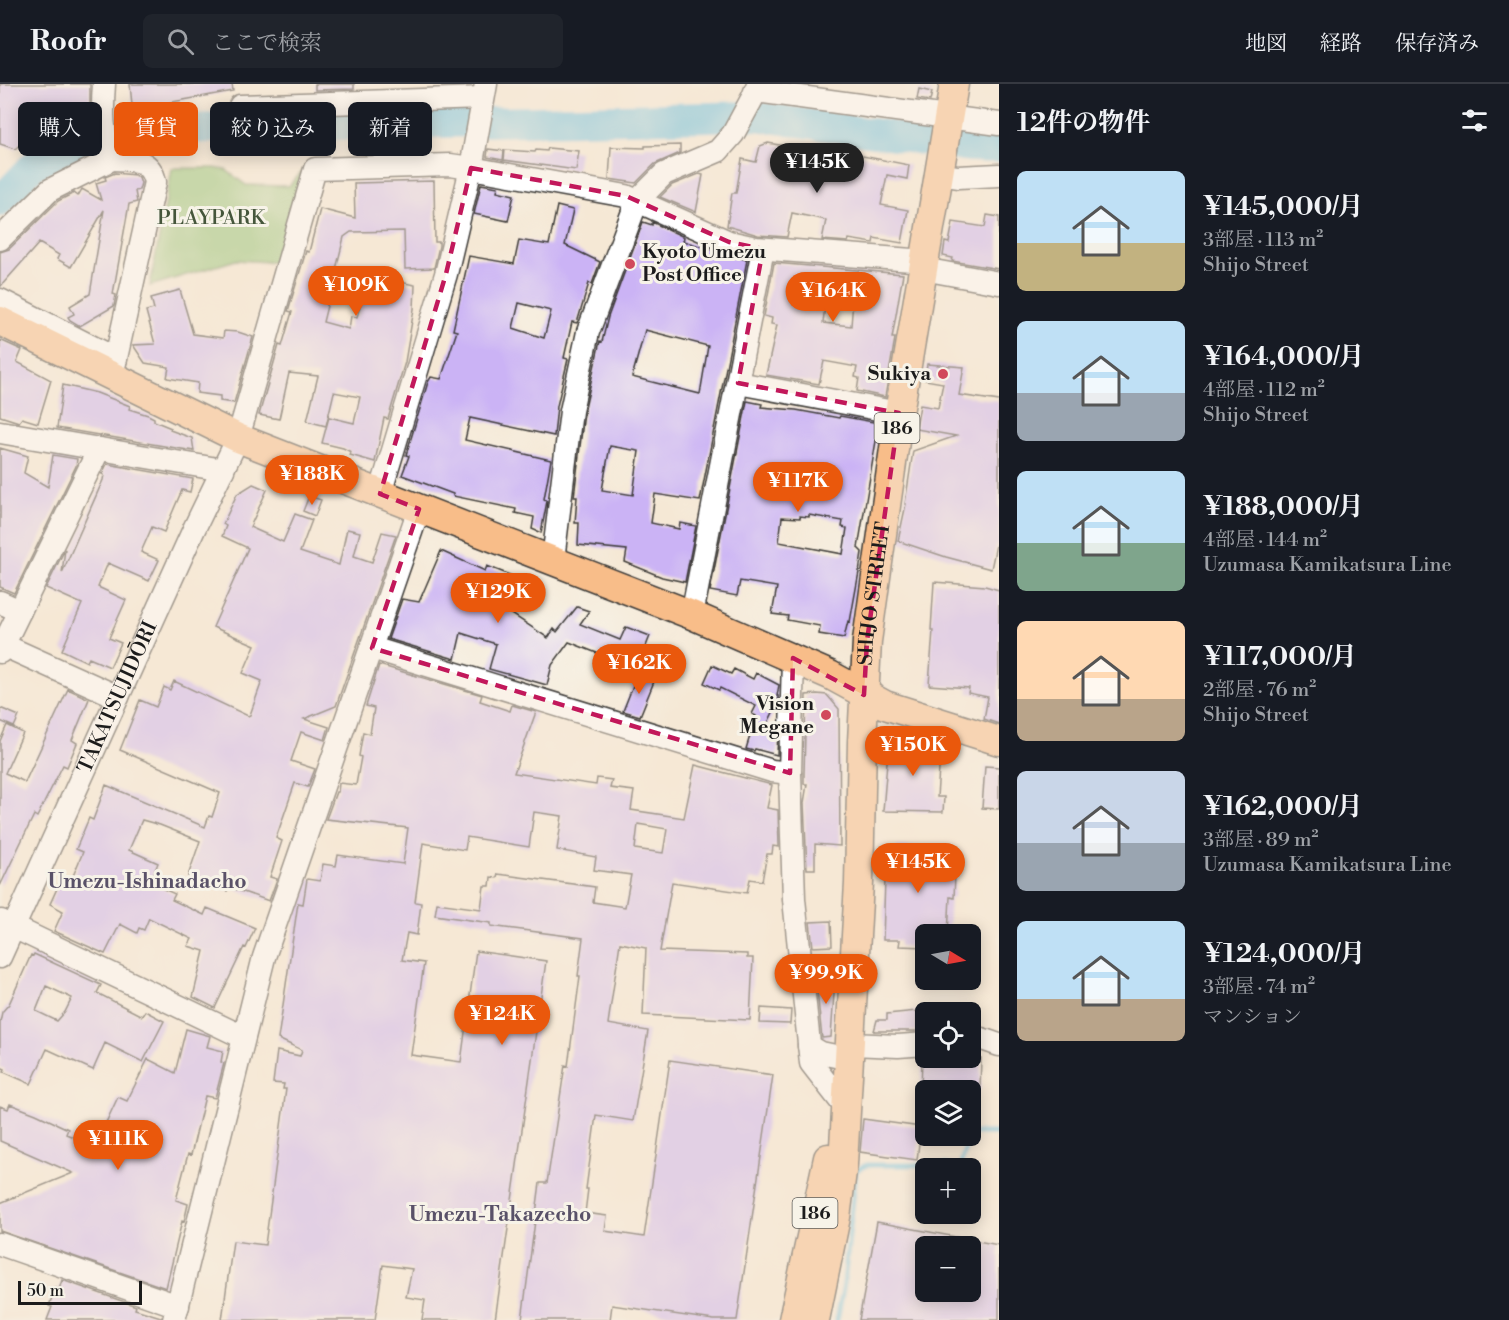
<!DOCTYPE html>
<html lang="ja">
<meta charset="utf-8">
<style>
:root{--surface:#171b24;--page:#20242c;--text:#f1f3f6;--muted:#9ea1a6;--line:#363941;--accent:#ea580c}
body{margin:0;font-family:"Libre Bodoni","Noto Serif JP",serif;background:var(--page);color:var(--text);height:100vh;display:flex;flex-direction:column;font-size:22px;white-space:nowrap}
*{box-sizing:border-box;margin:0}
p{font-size:20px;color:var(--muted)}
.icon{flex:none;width:33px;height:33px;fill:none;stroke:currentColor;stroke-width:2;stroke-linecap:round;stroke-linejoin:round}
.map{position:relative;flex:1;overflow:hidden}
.details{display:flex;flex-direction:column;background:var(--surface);width:510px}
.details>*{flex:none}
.hud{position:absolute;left:18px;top:18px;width:570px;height:54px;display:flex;gap:12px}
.needle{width:39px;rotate:100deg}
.fabs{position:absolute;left:915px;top:840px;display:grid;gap:12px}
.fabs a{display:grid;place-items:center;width:66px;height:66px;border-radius:9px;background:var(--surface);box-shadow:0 3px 15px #0003;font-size:30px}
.scale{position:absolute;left:18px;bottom:15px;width:124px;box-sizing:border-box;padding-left:6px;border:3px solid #1c1c1c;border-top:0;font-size:16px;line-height:21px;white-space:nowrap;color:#1c1c1c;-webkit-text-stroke:4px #f7f3e8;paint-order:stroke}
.price{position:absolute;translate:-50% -51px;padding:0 14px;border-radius:21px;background:var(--accent);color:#fff;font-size:20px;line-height:39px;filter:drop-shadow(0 2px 3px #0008)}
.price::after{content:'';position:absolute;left:50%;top:36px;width:18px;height:14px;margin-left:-9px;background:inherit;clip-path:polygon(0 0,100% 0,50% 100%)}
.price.current{background:#222;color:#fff}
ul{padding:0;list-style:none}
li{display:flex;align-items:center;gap:18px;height:150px;padding:0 18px}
li span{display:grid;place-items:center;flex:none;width:168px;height:120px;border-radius:9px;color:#555}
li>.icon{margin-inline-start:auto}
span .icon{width:72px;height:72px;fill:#fffc;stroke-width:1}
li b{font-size:26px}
h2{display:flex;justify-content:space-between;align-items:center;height:72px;padding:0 18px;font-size:26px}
.chip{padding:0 21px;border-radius:9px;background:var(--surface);box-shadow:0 3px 15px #0003;font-size:21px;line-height:54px}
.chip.current{background:var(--accent);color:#fff}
header{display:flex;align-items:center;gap:36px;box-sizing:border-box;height:84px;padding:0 30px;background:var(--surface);border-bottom:2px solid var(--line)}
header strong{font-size:28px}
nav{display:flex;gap:33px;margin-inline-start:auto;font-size:21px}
.search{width:420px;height:54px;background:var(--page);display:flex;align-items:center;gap:15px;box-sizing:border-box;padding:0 21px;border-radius:9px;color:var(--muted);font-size:22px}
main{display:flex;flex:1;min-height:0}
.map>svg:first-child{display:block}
.green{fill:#91c374;stroke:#567048;stroke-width:1.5}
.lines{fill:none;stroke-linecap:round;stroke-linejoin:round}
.stream{stroke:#63bee1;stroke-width:5}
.river{stroke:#63bee1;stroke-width:30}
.building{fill:#cbb3f5;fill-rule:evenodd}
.minor-casing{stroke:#3d3b38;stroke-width:25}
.major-casing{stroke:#3d3b38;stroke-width:31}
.minor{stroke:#fff;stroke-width:22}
.major{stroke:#f8bd89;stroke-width:28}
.marked{fill:none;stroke:#c2185b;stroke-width:4.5;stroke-dasharray:12 8;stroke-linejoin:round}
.poi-dot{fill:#d1495b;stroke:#f7f3e8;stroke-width:2}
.labels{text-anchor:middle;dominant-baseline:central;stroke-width:6;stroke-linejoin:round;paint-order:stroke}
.shield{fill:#f7f3e8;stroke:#5e5c59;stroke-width:1.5}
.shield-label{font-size:18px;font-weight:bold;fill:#1c1c1c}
.park-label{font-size:20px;fill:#45563b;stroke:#f7f3e8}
.poi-label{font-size:20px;font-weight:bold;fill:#1c1c1c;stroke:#f7f3e8;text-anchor:end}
.street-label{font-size:20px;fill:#1c1c1c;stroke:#f7f3e8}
.neighbourhood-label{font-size:21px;font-weight:bold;fill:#595168;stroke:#f7f3e8}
</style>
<header>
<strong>Roofr</strong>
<div class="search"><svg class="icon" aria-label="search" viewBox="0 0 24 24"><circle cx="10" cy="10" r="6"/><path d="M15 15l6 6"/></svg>ここで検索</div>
<nav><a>地図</a><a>経路</a><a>保存済み</a></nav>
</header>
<main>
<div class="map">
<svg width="999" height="1236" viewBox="0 0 999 1236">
<rect width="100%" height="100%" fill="#f7f3e8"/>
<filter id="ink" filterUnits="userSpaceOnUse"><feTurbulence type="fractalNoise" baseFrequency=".0167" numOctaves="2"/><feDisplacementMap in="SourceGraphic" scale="12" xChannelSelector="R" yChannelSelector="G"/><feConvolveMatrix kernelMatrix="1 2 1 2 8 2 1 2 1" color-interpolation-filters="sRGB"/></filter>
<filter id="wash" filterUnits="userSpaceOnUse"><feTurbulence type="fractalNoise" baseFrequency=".008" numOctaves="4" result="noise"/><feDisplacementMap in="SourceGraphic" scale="24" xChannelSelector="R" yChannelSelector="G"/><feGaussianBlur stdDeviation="1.35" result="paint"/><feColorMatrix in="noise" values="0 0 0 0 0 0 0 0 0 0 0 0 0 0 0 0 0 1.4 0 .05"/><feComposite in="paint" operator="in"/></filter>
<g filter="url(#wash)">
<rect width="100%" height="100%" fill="#f5e8d5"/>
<path class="green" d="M309,80L285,179L236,176L150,202L172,84H215L226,86L246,101L289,102Z"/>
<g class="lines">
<path class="stream" d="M970,1049H996
M960,1084L968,1052
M837,1236L844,1200L856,1086L867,1081H945L957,1084"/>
<path class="river" d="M0,117L33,82L72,62L129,46L755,32L970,63L999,64"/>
</g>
<g id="blocks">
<path class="building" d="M0,0H90V33L76,32V38H51L47,48L39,44L15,65L0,60Z
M130,0H232L233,7L167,19L132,21Z
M315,0H354V5L315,6Z
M919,5L932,8L930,17L917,15Z
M768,59L819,68V64L847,68V69L909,81L907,95L887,91L881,121L908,126L902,159L874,154L873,159L849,155L848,158L822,156L826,136L792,129L787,153L758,151L727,142L732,109H736L742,75L756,78L760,62Z
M680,61V69L655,80L636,99L609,95L611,63L645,64V62Z
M548,64L579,67L576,86L504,76L505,66L535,68L536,66L547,67Z
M488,65L504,67L503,76L487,73Z
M115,89L135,91L139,93L141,99L139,106L135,107L137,118L129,120L113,210L116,211L114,222L80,242L70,236L68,233L74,230L70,222L90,210L104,126L71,183L57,175L59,171L39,159L0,203V168L9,165L58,117L74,109L78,112L82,105L101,116L96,99L106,96L105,93Z
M699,90L703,91L696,128L660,113L672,101Z
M434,97L435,158H439V162L434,184L405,185L404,147L351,148L344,153L323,238L349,245L351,232L357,233L363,212L383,216L385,195L415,201L414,225L405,278L388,335L384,334L375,378L350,371L351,368L343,364L322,359L329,333L354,339L360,313L334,308L326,342L307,337L318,292L289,289L279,335L259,331L279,261L282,262L292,228L288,227L306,167L309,168L320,125L355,134L354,99Z
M481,100L498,103L497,107L514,111L508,137L474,130Z
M557,122L573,126L565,161L600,178L592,200L589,199L577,239L572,238L564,274L568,275L557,322L554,352L470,334L465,356L551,376L544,415L547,417L541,449L532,445L534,433L515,429L516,425L453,412V410L402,391L409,372L406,371L428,298L431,293L441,295L457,247L453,246L469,172L514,180L519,156L549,161ZM519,219L551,227L544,254L513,244Z
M987,131L999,133V185L952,177L953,174L943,172L945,158L949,159L953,138L985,143Z
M643,138L652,141V138L684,153L683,157L747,176L700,417L655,410L651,439L679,445L680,439L696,442L685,498L662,493L625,478L627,466L578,461L579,439H575L577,413H574L584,329L600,257L602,258L608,233ZM645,246L708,262L700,310L632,293ZM610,362L639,367L633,411L602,406Z
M774,179L903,190L892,254H895L885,313L857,307L859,294L855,293L857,283L824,277L819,300L766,291L777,241L771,240L772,234L764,232ZM827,202L854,204L851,242L823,239Z
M180,206L193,250L223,254L224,247L238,248L253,253L234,319L220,317V312L197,309L198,299L167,294L169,283L145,279L133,261L155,260L146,227L154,225L151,214Z
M0,256L22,266L17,278L51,296L38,339L22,334L19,338L0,332Z
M927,280L964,283L959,311L999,317V462L996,461L991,485L946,473L898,457L906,420H905L913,367L956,352L916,345L920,321L938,324L943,299L925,296Z
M63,301L97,309L130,322L129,325L148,331L154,334V337L171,344L170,346L192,354L194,367L57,344Z
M747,317L762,320L761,323L796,326L839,334L840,332L879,339L858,464L862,468L859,488L850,538L848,537L844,554L819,550L820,542L787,536L788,532L772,530L777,503L740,497L737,512L710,507ZM809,431L843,437L842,443L847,444L843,470L779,458L782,433L800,434V432L809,433Z
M0,364L28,372L24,389L48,403L53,371L77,375L76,382L14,509L0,503Z
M107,380L193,395L190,408L182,406L164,448L152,443L141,468L159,476L149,497L108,479L98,503L126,516L109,554L121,559L110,583L89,574L87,578L62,566L82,520L46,504L65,465L62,489L103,396L104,391L102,390Z
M253,400L267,406L250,443L252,444L283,458L295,430L312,436L300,468L339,481L347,445L360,448L354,472L372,478L382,448L396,451L336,622L304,635L329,643L325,656L301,648L291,677L315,685L308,703L295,699L276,754L282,757L270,793L277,795L269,817L229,803L227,807L188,792L200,757L160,741L142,736L129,766L158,779L150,799L175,810L172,816L204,831L207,824L255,844L246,864L244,863L215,924L193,913L204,867L188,862L192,855L149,834L144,846L139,844L137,849L120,840L105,870L54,847L63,827L50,820L59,800L68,804L83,768L76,765L89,734L93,736L106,701L205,743L209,732L212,733L220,709L120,666L140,616L156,623L164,603L170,606L174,597L248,632L250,631L262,597L243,589L255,561L213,543L248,464L222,452L226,442L223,440L237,410Z
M309,412L321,416L315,432L303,427Z
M441,467L485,487L487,482L535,501L529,516L465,499L548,554L554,545L557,548L577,523L589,527L580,540L620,556L626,543L650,552L637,585L569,558L552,581L547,601L489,585L496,560L461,549L455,575L388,555L402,515L419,518Z
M934,498L985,502L999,506V640L984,635L988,613L968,609L969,604L929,601L933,546H931Z
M379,581L482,611L480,617L510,627L512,621L536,628L514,689L596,701L597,694L612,696L610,704L634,707L631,726L684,734L695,681L772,701L767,724L778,726L779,763L773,762L772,770H767L762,797L750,795L747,809L672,798L660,867L747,870V874H753L750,936L643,931L646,864L620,859L608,940L648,947L633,1037L596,1031L586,1105H588L585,1129L607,1132L605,1147L644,1153L670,976L773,991L737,1236H714L612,1221L610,1236H522L540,1099H547L565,981L568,982L580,892H578L583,854L491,842V839L435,831L437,819L481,825L484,802H490L491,793L497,794L498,790L595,803L593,818L625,823L631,791L594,786L596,773L557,766L562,732L534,728L529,763L467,753L465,766L423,759L415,818L421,819L417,851L407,849L402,876L424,879L411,971L461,978L476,867L546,877L495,1236H422L425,1216L406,1213L412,1185L383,1181L375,1236H222L233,1157L265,1161L286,1005H283L284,1000L273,999L277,967L300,972L302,966L278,955L298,819L303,820L307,795L320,797L323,780L336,782L338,771L403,780L408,744L326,735L336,708H338L339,699L356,701L361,673L359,672L363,648L370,650L374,624L366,622ZM638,740L667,745L663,769L635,765Z
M712,581L731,590L734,585L753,595L756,589L779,601L777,612H778V618L766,643L778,646L777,671L755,665L754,667L746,665L756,632L752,630L756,622L720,604L719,606L704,599Z
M638,589L655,595L640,632L623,627Z
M68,605L89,615L72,656L77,659L67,683L63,681L37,733L34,731L0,802V657L7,641L23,649L5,689L25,698Z
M817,610L827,611L839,625L840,762L815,760V785H807L804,719L807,700H804V689L806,611Z
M0,624L19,632L14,643L0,637Z
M899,654L941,657L937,713H944L943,728L883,727L888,666L898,667Z
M985,682L999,683V725L982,724Z
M897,762L941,764V767H956L954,814L950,813L948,850H926V863L899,862L900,856H883L886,765H897Z
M831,837L832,862L813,863L810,838Z
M34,870L101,901L97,909L142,932L145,927L164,937L143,978L105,959L93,986L47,965L31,1000L4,988L5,985L0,983V938L2,928L9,920L31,871L33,872ZM46,902L72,914L65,928L57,937L36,927Z
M835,895L831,953L822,954L816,896Z
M761,924L791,926L790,940L760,939Z
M917,927V947H874L877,936H887V930Z
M186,945L210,952L207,963L223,967L221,978L224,979L215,1014L205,1012L191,1071L188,1070L176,1116L188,1120L184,1138L182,1137L166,1204L0,1147V1119L73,1089L0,1057V1022L8,1025L10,1020L36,1030L68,1045L66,1050L95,1062L118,1013L127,1017L148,975L175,989Z
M922,974H981L980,1006H921Z
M863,1035L921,1043L917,1076L860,1068Z
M877,1138L999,1161V1236H859ZM926,1162H970V1208H926Z
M62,1196L136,1222L135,1225L161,1233V1236H47L52,1223L49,1222L55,1204L59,1206Z"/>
</g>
</g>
<g filter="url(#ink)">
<use href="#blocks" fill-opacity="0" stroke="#3d3b38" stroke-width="1.5"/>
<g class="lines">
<g class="minor-casing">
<g id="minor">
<path d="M104,0C102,26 102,51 112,75C133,76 150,74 155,98L112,292"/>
<path d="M756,7L999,40"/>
<path d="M240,22L483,14"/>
<path d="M939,90L958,93L999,91"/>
<path d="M0,155L50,106L112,75"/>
<path d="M923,185L999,199"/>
<path d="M0,216L116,275"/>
<path d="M738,299L899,329"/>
<path d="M0,348L223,386"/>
<path d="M380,410L446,190L471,84L486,0"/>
<path d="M553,476L571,327L588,248L637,117L664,90L718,67L733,50L753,13L758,0"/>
<path d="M0,518L20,527"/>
<path d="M692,531L763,165"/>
<path d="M3,561L118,613"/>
<path d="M372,564C506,604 639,647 772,687L790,689L794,815L811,979L846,1024"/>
<path d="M0,568L99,365"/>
<path d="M790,689L793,574"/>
<path d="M1,837L243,953"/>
<path id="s1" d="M0,873L194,445L238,354L315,85L450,81L471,84L626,112L729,158L756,164L925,177"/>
<path d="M970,956L982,955L999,961"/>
<path d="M851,960L898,962L926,960"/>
<path d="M809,962L821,969L850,975"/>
<path d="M0,1160L178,1222"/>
<path d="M174,1236L264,873L419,425"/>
</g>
</g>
<g class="major-casing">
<g id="major">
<path d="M0,237L238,354L692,531L830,591L885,621L999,657"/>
<path d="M793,1236L828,1074"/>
<path id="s2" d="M815,1236L836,1133L843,1080L859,799L862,658L867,557L899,329L954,0"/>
</g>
</g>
<use href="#minor" class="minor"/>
<use href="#major" class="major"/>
</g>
</g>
<path d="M0 0H999V1236H0ZM471,84L626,112L729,158L763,165L738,299L899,329L867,557L864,611L793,574L790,689L372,564L419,425L380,410L446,190Z" fill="#f5e8d5" fill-opacity=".55" fill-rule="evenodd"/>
<path class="marked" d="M471,84L626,112L729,158L763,165L738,299L899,329L867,557L864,611L793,574L790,689L372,564L419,425L380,410L446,190Z"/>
<g class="poi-dot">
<circle cx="630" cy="180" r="6"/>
<circle cx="943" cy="290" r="6"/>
<circle cx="826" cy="631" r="6"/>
</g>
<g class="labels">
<g class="shield">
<rect x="874.5" y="329" width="45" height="30" rx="4.5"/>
<rect x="792.5" y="1114" width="45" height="30" rx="4.5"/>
</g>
<g class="shield-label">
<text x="897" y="344">186</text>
<text x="815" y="1129">186</text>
</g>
<g class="park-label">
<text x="211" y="134">PLAYPARK</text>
</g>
<g class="poi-label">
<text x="642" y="168" text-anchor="start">Kyoto Umezu<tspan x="642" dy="23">Post Office</tspan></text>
<text x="931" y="290">Sukiya</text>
<text x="814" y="620">Vision<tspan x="814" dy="23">Megane</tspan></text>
</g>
<g class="street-label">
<text stroke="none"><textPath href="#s2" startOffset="730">SHIJO STREET</textPath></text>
<text stroke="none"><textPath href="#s1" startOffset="285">TAKATSUJIDŌRI</textPath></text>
</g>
<g class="neighbourhood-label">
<text x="147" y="798">Umezu-Ishinadacho</text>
<text x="500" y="1131">Umezu-Takazecho</text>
</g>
</g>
</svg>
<div class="fabs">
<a><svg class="needle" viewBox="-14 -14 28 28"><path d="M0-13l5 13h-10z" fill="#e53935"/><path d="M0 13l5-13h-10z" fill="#9ea1a6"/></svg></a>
<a><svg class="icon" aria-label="locate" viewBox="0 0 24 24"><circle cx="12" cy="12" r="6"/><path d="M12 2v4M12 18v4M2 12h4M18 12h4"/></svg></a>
<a><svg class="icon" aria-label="layers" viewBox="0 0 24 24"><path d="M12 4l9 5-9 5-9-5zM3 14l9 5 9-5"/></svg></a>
<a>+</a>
<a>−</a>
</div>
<div class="scale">50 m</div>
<b class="price current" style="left:817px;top:110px">¥145K</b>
<b class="price" style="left:356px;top:233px">¥109K</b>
<b class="price" style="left:833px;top:239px">¥164K</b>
<b class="price" style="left:312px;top:422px">¥188K</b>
<b class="price" style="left:798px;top:429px">¥117K</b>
<b class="price" style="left:498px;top:540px">¥129K</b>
<b class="price" style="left:639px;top:611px">¥162K</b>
<b class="price" style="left:913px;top:693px">¥150K</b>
<b class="price" style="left:918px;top:810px">¥145K</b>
<b class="price" style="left:826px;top:921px">¥99.9K</b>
<b class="price" style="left:502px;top:962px">¥124K</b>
<b class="price" style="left:118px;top:1087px">¥111K</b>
<div class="hud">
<a class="chip">購入</a>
<a class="chip current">賃貸</a>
<a class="chip">絞り込み</a>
<a class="chip">新着</a>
</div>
</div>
<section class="details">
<h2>12件の物件<svg class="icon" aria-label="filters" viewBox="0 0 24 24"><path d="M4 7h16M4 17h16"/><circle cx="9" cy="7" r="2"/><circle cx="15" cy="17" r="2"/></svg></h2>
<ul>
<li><span style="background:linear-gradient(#bfe0f5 60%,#c2b280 0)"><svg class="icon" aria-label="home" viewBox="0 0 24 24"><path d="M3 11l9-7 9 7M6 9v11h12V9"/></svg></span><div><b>¥145,000/月</b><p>3部屋 · 113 m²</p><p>Shijo Street</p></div></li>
<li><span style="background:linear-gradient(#bfe0f5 60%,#9aa5b1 0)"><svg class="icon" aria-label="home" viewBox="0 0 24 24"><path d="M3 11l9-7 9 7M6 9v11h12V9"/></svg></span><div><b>¥164,000/月</b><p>4部屋 · 112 m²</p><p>Shijo Street</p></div></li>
<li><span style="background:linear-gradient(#bfe0f5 60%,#7fa58c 0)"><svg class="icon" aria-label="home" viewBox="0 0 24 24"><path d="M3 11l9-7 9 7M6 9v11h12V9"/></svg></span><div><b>¥188,000/月</b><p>4部屋 · 144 m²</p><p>Uzumasa Kamikatsura Line</p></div></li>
<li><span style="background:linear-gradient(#ffd9b3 65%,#b9a48a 0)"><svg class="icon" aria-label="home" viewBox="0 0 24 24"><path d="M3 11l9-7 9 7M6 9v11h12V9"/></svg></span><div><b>¥117,000/月</b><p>2部屋 · 76 m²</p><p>Shijo Street</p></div></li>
<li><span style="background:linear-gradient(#c9d6e8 60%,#9aa5b1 0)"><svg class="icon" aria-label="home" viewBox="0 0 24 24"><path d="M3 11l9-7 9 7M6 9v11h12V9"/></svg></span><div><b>¥162,000/月</b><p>3部屋 · 89 m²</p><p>Uzumasa Kamikatsura Line</p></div></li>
<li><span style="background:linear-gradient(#bfe0f5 65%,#b9a48a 0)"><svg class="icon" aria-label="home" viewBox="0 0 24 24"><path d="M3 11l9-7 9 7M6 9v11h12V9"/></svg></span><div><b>¥124,000/月</b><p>3部屋 · 74 m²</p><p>マンション</p></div></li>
</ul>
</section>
</main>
